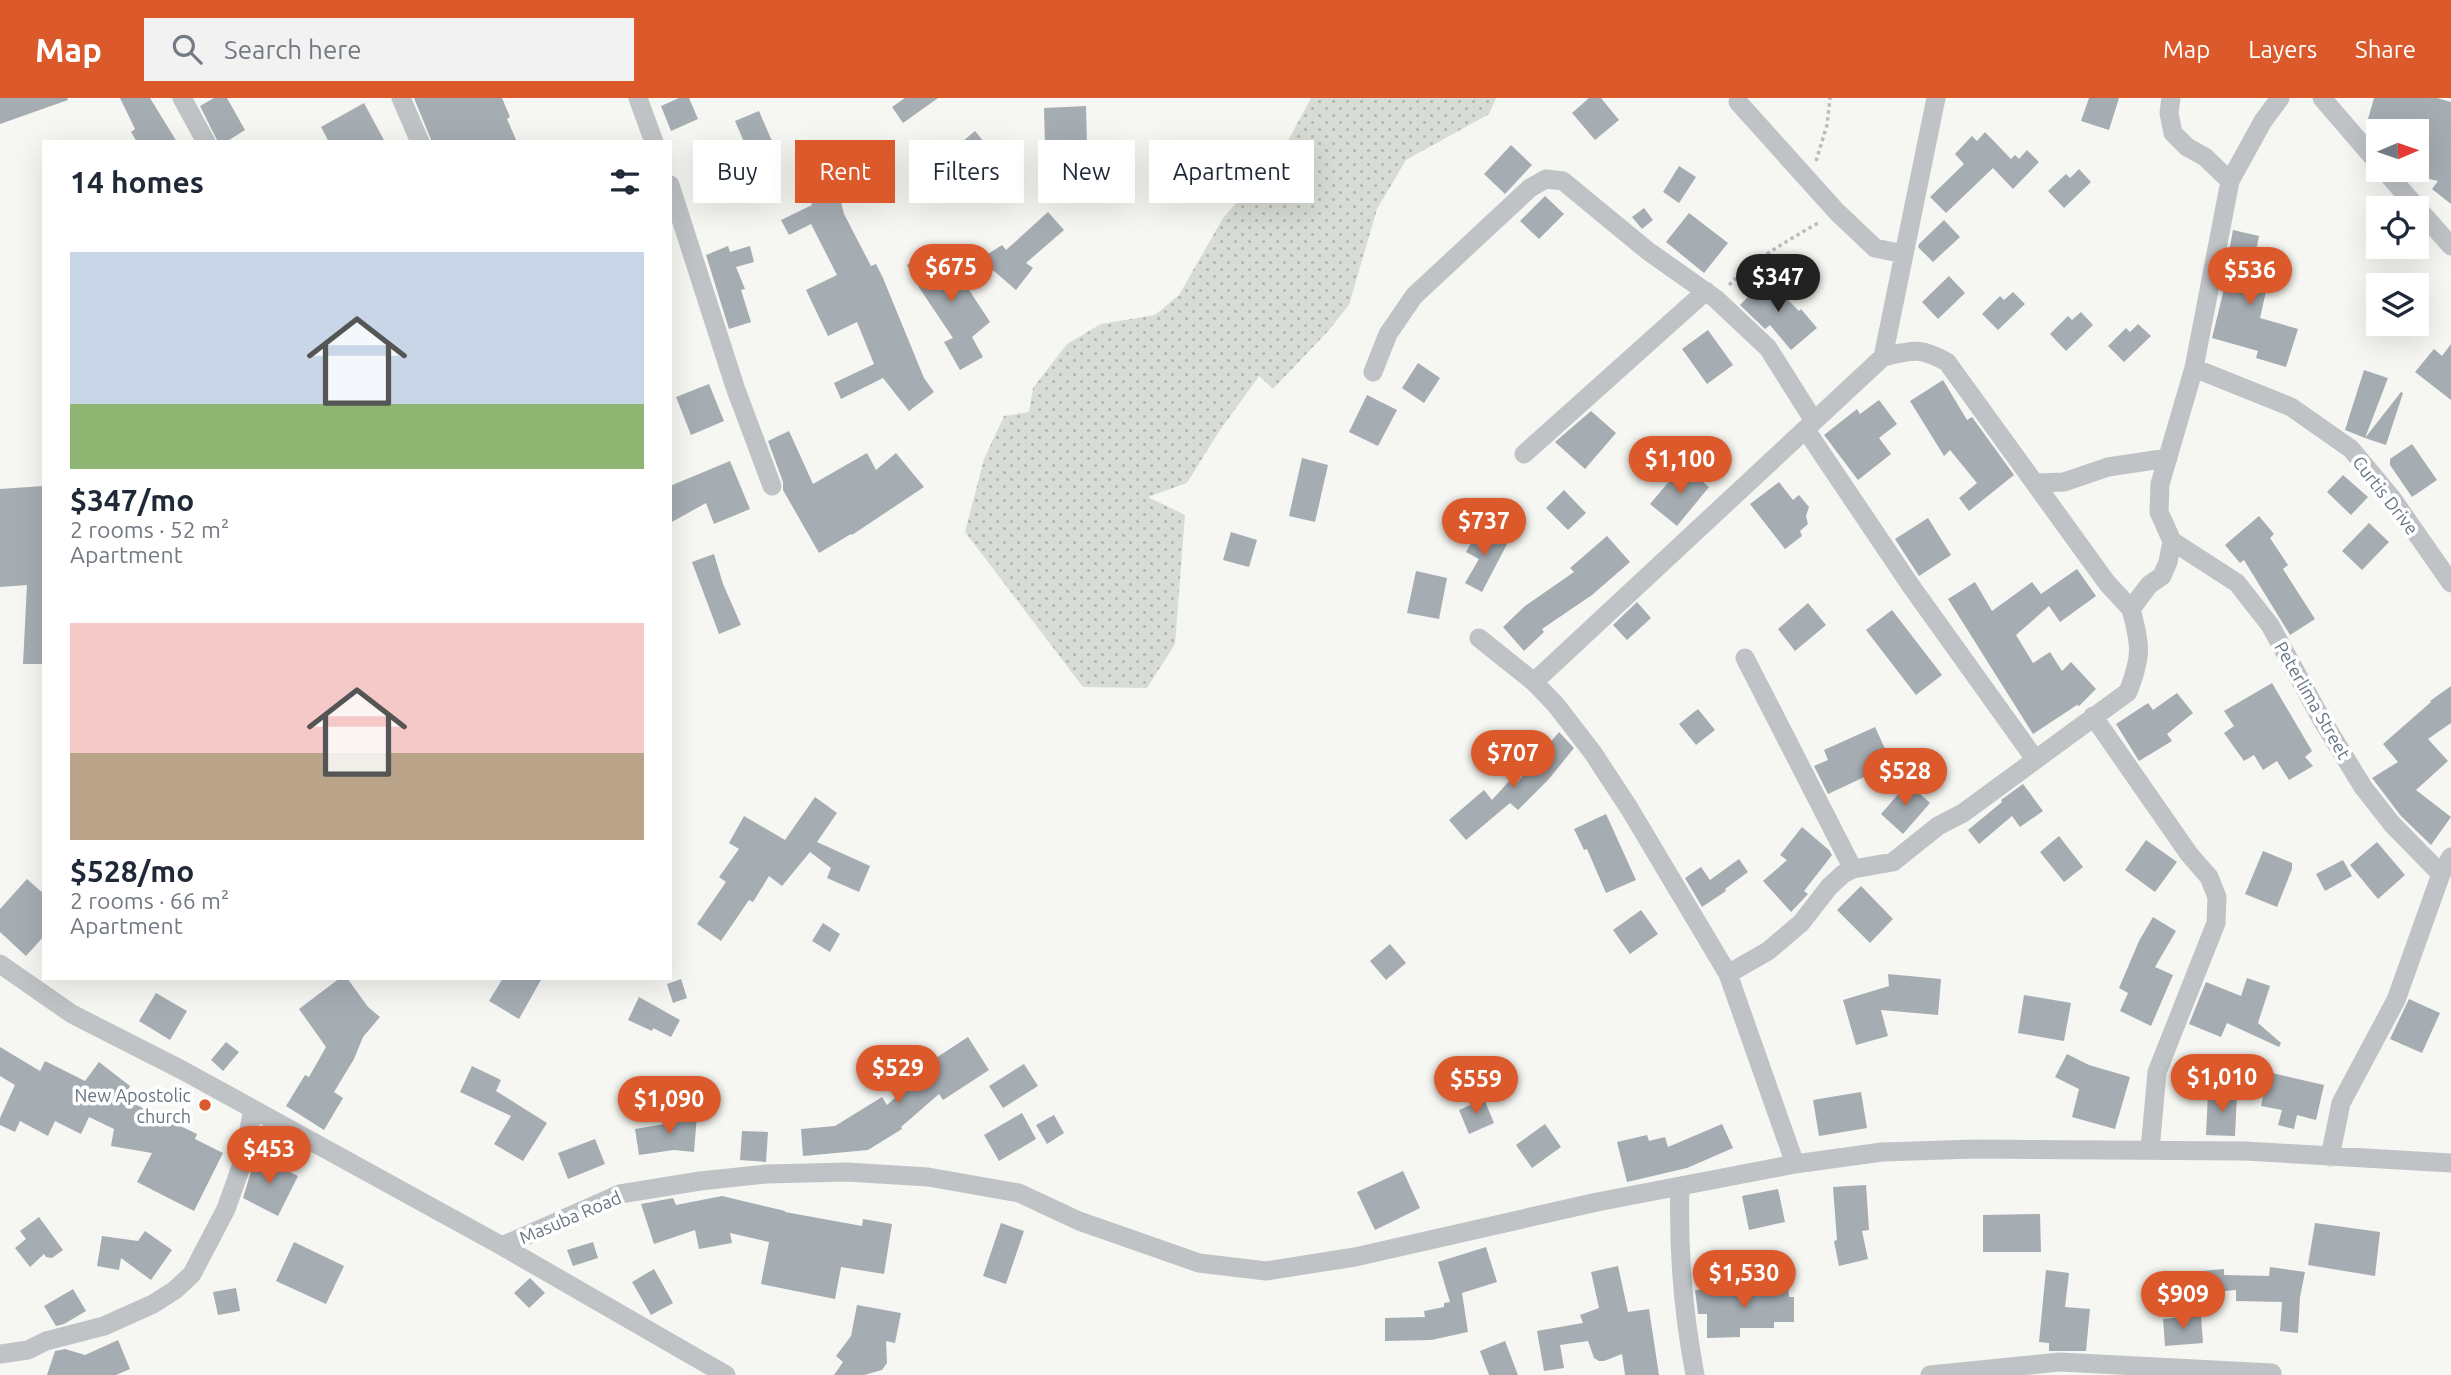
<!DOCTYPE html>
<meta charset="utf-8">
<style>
:root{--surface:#fff;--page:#f2f2f3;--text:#1f2937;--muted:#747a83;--accent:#dc592c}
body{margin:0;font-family:Ubuntu,sans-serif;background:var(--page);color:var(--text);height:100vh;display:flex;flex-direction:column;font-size:26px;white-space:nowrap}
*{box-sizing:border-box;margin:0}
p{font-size:23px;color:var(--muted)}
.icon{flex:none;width:38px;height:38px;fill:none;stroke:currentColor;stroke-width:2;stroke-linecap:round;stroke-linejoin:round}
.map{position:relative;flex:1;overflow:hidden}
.details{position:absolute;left:42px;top:42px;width:630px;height:840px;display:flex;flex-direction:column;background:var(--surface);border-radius:0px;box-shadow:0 7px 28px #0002}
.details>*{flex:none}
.guide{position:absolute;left:693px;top:42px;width:665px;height:63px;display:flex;gap:14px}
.needle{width:46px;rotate:88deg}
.tools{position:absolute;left:2366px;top:21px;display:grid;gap:14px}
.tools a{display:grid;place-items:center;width:63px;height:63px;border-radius:0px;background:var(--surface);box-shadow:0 7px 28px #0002;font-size:35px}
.price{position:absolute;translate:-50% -60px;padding:0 16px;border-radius:24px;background:var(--accent);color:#fff;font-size:23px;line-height:46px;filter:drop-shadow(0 2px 4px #0008)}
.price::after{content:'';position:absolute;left:50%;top:42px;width:21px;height:16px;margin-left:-10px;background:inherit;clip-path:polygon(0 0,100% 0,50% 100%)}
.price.current{background:#222;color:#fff}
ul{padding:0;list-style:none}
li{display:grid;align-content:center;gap:14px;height:371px;padding:0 28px}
li span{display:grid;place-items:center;height:217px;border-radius:0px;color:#555}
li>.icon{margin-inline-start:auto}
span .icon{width:126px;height:126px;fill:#fffc;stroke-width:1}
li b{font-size:30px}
h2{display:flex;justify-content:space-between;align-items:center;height:84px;padding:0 28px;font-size:30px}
.tag{padding:0 24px;border-radius:0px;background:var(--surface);box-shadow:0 7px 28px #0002;font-size:24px;line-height:63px}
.tag.current{background:var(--accent);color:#fff}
header{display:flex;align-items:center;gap:42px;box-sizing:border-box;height:98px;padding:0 35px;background:var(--accent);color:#fff}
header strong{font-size:33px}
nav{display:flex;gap:38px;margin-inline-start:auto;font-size:24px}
.search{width:490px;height:63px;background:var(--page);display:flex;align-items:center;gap:18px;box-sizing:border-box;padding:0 24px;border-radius:0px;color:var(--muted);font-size:26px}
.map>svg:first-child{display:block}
.green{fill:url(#green-dots)}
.building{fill:#a5adb3}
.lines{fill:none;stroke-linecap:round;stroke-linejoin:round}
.path{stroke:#b9bcbe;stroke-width:3.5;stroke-dasharray:3.5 3.5;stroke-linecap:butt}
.street{stroke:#bfc3c6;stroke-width:19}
.poi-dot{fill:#dc592c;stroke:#fff;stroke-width:2.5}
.labels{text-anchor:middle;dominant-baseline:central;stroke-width:7;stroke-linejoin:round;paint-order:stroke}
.street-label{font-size:18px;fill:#667582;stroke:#fff}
.poi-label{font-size:18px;fill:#667582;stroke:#fff;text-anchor:end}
</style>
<header>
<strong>Map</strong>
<div class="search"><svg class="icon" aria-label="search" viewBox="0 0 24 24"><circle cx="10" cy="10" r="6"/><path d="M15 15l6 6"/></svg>Search here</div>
<nav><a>Map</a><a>Layers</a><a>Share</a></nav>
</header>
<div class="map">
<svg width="2451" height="1277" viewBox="0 0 2451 1277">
<defs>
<pattern id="green-dots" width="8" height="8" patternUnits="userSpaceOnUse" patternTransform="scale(1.75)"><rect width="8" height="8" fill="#d7dcd4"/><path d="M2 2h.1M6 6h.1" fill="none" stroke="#b2b7b1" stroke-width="1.8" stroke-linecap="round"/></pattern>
</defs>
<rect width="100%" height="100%" fill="#f6f6f2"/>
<path class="green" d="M1311,0H1496L1489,16L1406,62L1377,111L1349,207L1329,232L1273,291L1259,278L1218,335L1187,385L1148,399L1185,417L1175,546L1147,590L1083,589L965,434L984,361L1004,318L1029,314L1033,290L1067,246L1101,226L1155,217L1179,197L1223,120L1283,52Z"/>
<path class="building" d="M0,0H67L68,2L0,26Z
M120,0H150L177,44H137L131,34L135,31Z
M214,0H227L245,32L226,44H218L200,8Z
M414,0H502L510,19L507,21L517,44H432Z
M679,0H689L698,21L671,33L661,8Z
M905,0H938L903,25L892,9Z
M1589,0H1601L1619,22L1595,42L1572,15Z
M2089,0H2119L2109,32L2081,23Z
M2374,0H2437L2451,4V106L2432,91L2438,83L2417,78V33H2384L2366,28Z
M364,5L385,44H329L321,29Z
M1086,8L1087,46L1045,48L1044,10Z
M759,13L774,48L750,58L735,23Z
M975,33L1003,67L976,90H970L944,59Z
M1985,34L2011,61L2015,57L2019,61L2027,52L2039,64L2013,91L1993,70L1946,115L1930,99L1964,66L1955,56L1972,38L1977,43Z
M1511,47L1532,67L1505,96L1484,76Z
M830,60L844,116L871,168L876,166L883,180L924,280L934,294L909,313L883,280L841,301L834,285L874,266L857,224L828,238L806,192L837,177L811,126L789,137L781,122L812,107L802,68Z
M1679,68L1696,79L1679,105L1663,94Z
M2079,71L2091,84L2064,110L2048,93L2066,76L2070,80Z
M1545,98L1564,116L1539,141L1520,123Z
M1644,110L1653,122L1642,131L1632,119Z
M1048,114L1064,132L1026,165L1033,170L1016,192L980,161L1002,147L1006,152Z
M1689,115L1728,145L1704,175L1666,144Z
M1944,122L1960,139L1933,164L1918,149L1919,146Z
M2233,132L2259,138L2251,177L2269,180L2260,220L2298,231L2286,269L2256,260L2258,253L2212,240L2225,187L2223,186Z
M728,148L730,154L750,148L754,164L736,169L745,191L741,192L751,224L729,231L706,157Z
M942,148L957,176L958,175L990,224L972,239L983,259L960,272L944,244L953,240L920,191L907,167Z
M1949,178L1965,195L1938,221L1922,204Z
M1766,180L1799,213L1801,211L1817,230L1791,252L1770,227L1765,231L1740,207Z
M2013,194L2025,206L1998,232L1982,216L2000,198L2004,202Z
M2081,214L2093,227L2066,253L2050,236L2068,218L2072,222Z
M2138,226L2151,238L2124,264L2108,248L2126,230L2130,234Z
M1708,232L1733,267L1707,286L1682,251Z
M2451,246V302L2415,274L2434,251L2442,258Z
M1418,265L1440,280L1424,305L1402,290Z
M2364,272L2388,280L2365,340L2345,332Z
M1943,282L1967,322L1972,319L2014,377L1969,413L1959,400L1977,385L1950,352L1944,358L1910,303Z
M709,286L724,323L691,337L676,299Z
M2401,294L2403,295L2386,347L2365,340Z
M1367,297L1397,312L1378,348L1349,334Z
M1879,302L1897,326L1879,340L1891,356L1858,382L1824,337L1857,311L1860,316Z
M1591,313L1616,335L1585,371L1555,344Z
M789,333L813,386L867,355L876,372L896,355L924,389L852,437L851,436L819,455L783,392V384L768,343Z
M2412,346L2437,382L2412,399L2390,367V361Z
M1302,360L1328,367L1315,424L1289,418Z
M730,363L750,411L714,426L706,405L670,425V388Z
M1683,367L1709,389L1677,428L1650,406Z
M2343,377L2368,399L2351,417L2327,394Z
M1779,384L1793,402L1799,397L1809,409L1806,418L1808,426L1800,433L1802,438L1785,451L1750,406Z
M44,388V566H23L27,487L0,489V391Z
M1564,392L1586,415L1568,432L1546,410Z
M2259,418L2274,436L2270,440L2288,467L2283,471L2315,521L2290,537L2244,462L2240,465L2225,447Z
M1928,420L1951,457L1919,478L1895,441Z
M2369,425L2389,444L2362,472L2342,453Z
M1479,431L1507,446L1482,494L1465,485L1479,461L1466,454Z
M1231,434L1257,442L1249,469L1223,462Z
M1607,438L1630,464L1592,497L1542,531L1544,534L1524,553L1503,529L1525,508L1574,474L1570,470Z
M714,456L723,486L741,527L719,536L692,464Z
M2077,471L2096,498L2060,524L2049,508L2016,537L2033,565L2050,554L2062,573L2071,564L2096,591L2079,608L2077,607L2033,636L1948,501L1975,484L1992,513L2032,484L2041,496Z
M1416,473L1447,480L1439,521L1407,515Z
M1637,504L1651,520L1627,542L1613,527Z
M1808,505L1826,527L1795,553L1778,531Z
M1892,512L1942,577L1916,597L1866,532Z
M2272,585L2312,653L2305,659L2313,668L2289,682L2277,663L2263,672L2254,657L2244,663L2224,635L2234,628L2224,613Z
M2451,588V625L2428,641L2448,663L2416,692L2451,719L2431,747L2401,718L2372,680L2398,664L2383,646L2431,604L2430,603Z
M2177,595L2193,615L2167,636L2172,643L2139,663L2116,626L2148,605L2153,612Z
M1698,611L1715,632L1696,647L1679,626Z
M1875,629L1892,666L1828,696L1814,668L1828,662L1824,652Z
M1559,634L1574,650L1548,682L1518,712L1510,705L1466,742L1449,722L1484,692L1492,702L1512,680L1517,685Z
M1908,685L1930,705L1903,736L1881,716Z
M2023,686L2043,713L2020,729L2012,718L1979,746L1968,732L2002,704L2001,702Z
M815,699L837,715L817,744L870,768L859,794L827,780L831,770L810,754L782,788L769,778L753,804L749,802L721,843L697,826L726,784L719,779L739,751L729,745L744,718L785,742Z
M1606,716L1636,782L1606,795L1587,751L1584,752L1574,731Z
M1802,729L1829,752L1832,757L1804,793L1808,796L1791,814L1763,783L1787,762L1780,757Z
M2059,738L2083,769L2064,784L2040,754Z
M2146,742L2177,764L2155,794L2125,772Z
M2377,744L2405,777L2378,801L2350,767Z
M2263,753L2292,765V771L2277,809L2245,796Z
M1739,761L1748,774L1725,791L1726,793L1702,809L1685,780L1701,769L1710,782Z
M2343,762L2352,778L2325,793L2316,776Z
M27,781L44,796V838L26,858L0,834V811Z
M1861,788L1893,821L1870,845L1837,812Z
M1641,812L1658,836L1630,856L1613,832Z
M2153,819L2176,833L2155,869L2173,877L2151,928L2120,913L2128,895L2119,890L2139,843Z
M823,825L840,836L830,854L812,843Z
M1390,846L1406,865L1386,882L1370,863Z
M1888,876L1941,881L1938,917L1881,912L1888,938L1856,947L1843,902L1889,888Z
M340,880H347L368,909L380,919L363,939L354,961L334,994L343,1000L324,1032L286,1008L305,977L309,979L326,949L299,911Z
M503,880H542L519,921L489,903Z
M2247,880L2270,888L2258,925L2281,945L2279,949L2227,925L2221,939L2189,926L2206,884L2241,898Z
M681,881L687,900L673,905L667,886Z
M156,895L187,913L170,942L139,923Z
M2024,897L2071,905L2064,943L2018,935Z
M639,899L680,922L671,939L653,930L652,933L628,922Z
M2409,901L2440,915L2422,955L2390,941Z
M968,939L989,972L943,1002L939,996L901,1029L902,1031L868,1052L803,1058L801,1031L835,1028L882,999L887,1007L925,973L922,969Z
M226,944L239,954L223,973L211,962Z
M0,949L40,973L45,963L85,983L99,964L130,988L124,1001L197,1036L195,1041L223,1055L194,1113L137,1084L152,1055L111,1048L114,1031L89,1019L81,1036L55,1023L48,1038L20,1023L15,1034L0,1027V1020L15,987L0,978Z
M2067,956L2089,967L2130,979L2115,1031L2072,1019L2079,991L2055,979Z
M1024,966L1038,988L1003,1010L989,988Z
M472,968L501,982L496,993L547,1025L523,1063L494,1046L511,1018L460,994Z
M2268,974L2324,987L2316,1022L2297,1017L2294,1031L2278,1027L2282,1012L2261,1008Z
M1861,994L1867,1030L1819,1038L1813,1002Z
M2208,995L2237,996L2235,1038L2206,1037Z
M1484,1001L1494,1025L1469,1036L1459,1012Z
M672,1015L697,1017L694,1054L674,1052L639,1057L635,1031L671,1025Z
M1022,1015L1036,1041L999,1063L984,1037Z
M1054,1017L1064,1035L1047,1046L1036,1027Z
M1545,1026L1561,1049L1532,1070L1516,1047Z
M1722,1026L1733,1050L1687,1070L1627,1084L1617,1044L1647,1037L1649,1043L1665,1039L1668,1049Z
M742,1033L768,1034L766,1064L740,1062Z
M595,1041L605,1066L568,1081L558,1055Z
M256,1057L298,1078L278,1118L243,1100Z
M1403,1073L1420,1110L1375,1132L1357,1094Z
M1866,1087L1869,1132L1862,1133L1868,1161L1839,1168L1834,1143L1837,1142L1833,1089Z
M1778,1091L1785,1124L1749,1132L1742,1098Z
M722,1098L785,1113V1114L862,1128L863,1121L892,1126L884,1176L841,1169L835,1201L761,1186L769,1144L730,1135L732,1145L699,1151L695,1132L654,1146L641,1106L673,1100L676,1107Z
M2040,1116L2041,1154H1983V1117Z
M39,1119L63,1152L52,1160L46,1159L44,1156L30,1169L15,1150L26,1141L20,1133Z
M1001,1125L1024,1133L1006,1186L983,1178Z
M2315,1125L2380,1134L2375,1178L2308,1167Z
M145,1133L172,1152L151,1182L121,1160L119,1172L97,1168L102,1138L138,1143Z
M294,1144L344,1168L326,1206L276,1183Z
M593,1144L598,1160L573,1168L567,1152Z
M1486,1149L1497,1184L1462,1195L1468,1234L1431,1242L1385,1243V1220L1425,1219L1424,1213L1444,1209V1205L1450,1204L1438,1164Z
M1618,1168L1628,1214L1649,1211L1659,1277H1625L1622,1256L1604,1263H1599L1594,1260L1588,1243L1560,1247L1564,1270L1544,1273L1537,1233L1583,1225L1580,1217L1599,1210L1591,1174Z
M2270,1169L2305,1174L2300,1199L2298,1235L2280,1233L2282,1204L2236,1203V1192L2203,1195L2202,1173L2224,1171V1177L2269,1178Z
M654,1171L673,1205L651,1217L632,1184Z
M2046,1172L2069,1175L2065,1209L2090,1211L2086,1253H2049V1245L2039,1244Z
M530,1180L545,1195L529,1210L514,1195Z
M1772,1187H1788L1789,1199H1794V1224H1774V1230H1740V1239L1707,1240V1216H1698L1695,1192L1739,1190V1195H1772Z
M236,1190L240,1213L218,1217L213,1194Z
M73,1191L86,1213L64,1226L56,1228L44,1208Z
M857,1207L901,1215L895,1245L886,1243L887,1265L882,1272L864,1277H834L843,1264L836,1258L851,1238Z
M2201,1217L2203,1245L2165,1248L2163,1221Z
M118,1242L130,1271L116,1277H47L55,1253L65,1251L85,1257Z
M1505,1243L1518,1277H1489L1480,1253Z"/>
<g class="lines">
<path class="path" d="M1816,63L1827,27L1830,0
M1729,187C1756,160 1787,143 1820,124"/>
<path class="street" d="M182,0L206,44
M401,0L420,44
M638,0L654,44
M2171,0L2169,15L2173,35L2187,49L2205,59L2230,83
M2322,0L2378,65
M1738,4L1837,114L1875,150L1904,156
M2384,72L2451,148
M670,87L735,289L772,388
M1883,259L1936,0
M2194,270L2291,309L2351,351L2391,399L2451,485
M1373,274L1388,236L1414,198L1530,90L1546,81L1563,83L1648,153L1716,201L1768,250L1814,323
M1806,332L1911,488L2035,661
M1524,356L1706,193
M2036,385L2064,384L2108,369L2168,360
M2172,443L2237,485L2270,527L2322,622L2363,689L2392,726L2441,776
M1479,540L1534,584L1556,607L1593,655L1629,710L1728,876L1795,1066
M1745,560L1853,771
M1534,584L1883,259C1913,252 1919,249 1947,264L2107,485L2131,511
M2093,618L2189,756L2209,779L2217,799L2216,825L2157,974L2150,1052
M0,866L72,916L182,972L502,1148L620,1096L700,1083L766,1076L847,1074L928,1079L1019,1095L1079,1123L1199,1165L1266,1173L1355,1159L1597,1104L1795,1066L1882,1054L1975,1051L2245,1053L2451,1065
M1728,876L1768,853L1801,825L1829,789L1843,776L1853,771L1893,764L1938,728L1963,715L2128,594C2142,558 2141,548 2131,511L2149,487L2162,478L2168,464L2172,443L2159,414L2160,386L2194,270L2230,83L2263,23L2280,0
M2330,1059L2341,1005L2396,902L2441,776L2451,759
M1680,1088C1678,1152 1683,1214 1695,1277
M502,1148L726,1277
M0,1256L28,1252L46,1243L104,1228L153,1206L175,1192L192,1176L226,1111L242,1066L253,1011
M1930,1277L2060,1264L2272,1275"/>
</g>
<circle class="poi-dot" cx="205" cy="1007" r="7"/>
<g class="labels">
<g class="street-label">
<text transform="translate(2386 397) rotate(52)">Curtis Drive</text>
<text transform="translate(2313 602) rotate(60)">Peterlima Street</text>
<text transform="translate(570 1119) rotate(-23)">Masuba Road</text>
</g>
<g class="poi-label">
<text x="191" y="997">New Apostolic<tspan x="191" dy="21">church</tspan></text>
</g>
</g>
</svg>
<div class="tools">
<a><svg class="needle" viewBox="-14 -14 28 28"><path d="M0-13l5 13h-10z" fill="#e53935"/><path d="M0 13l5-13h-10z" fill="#747a83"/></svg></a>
<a><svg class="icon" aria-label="locate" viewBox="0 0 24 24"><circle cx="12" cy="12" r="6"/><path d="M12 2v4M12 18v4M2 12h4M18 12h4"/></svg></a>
<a><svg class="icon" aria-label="layers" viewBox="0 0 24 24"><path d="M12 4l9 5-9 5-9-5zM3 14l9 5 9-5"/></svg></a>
</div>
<b class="price" style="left:951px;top:206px">$675</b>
<b class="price" style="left:2250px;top:209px">$536</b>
<b class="price current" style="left:1778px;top:216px">$347</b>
<b class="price" style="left:1680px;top:398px">$1,100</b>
<b class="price" style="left:1484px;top:460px">$737</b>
<b class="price" style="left:1513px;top:692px">$707</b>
<b class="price" style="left:1905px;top:710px">$528</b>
<b class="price" style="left:898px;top:1007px">$529</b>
<b class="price" style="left:2222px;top:1016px">$1,010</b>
<b class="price" style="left:1476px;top:1018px">$559</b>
<b class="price" style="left:669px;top:1038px">$1,090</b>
<b class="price" style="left:269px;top:1088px">$453</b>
<b class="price" style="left:1744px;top:1212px">$1,530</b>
<b class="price" style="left:2183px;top:1233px">$909</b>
<div class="guide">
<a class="tag">Buy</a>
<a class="tag current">Rent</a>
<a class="tag">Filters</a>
<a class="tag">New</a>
<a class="tag">Apartment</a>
</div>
<section class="details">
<h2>14 homes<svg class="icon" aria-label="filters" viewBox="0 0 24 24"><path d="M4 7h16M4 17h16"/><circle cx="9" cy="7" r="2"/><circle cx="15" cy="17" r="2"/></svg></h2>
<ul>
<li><span style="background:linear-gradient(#c9d6e8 70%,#8fb573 0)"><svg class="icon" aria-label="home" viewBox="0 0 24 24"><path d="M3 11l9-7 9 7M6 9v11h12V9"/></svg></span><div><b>$347/mo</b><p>2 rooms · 52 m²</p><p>Apartment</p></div></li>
<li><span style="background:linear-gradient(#f6c9c9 60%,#b9a48a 0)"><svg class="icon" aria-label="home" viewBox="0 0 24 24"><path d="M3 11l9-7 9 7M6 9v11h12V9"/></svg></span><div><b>$528/mo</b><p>2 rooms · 66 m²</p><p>Apartment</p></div></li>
</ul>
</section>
</div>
